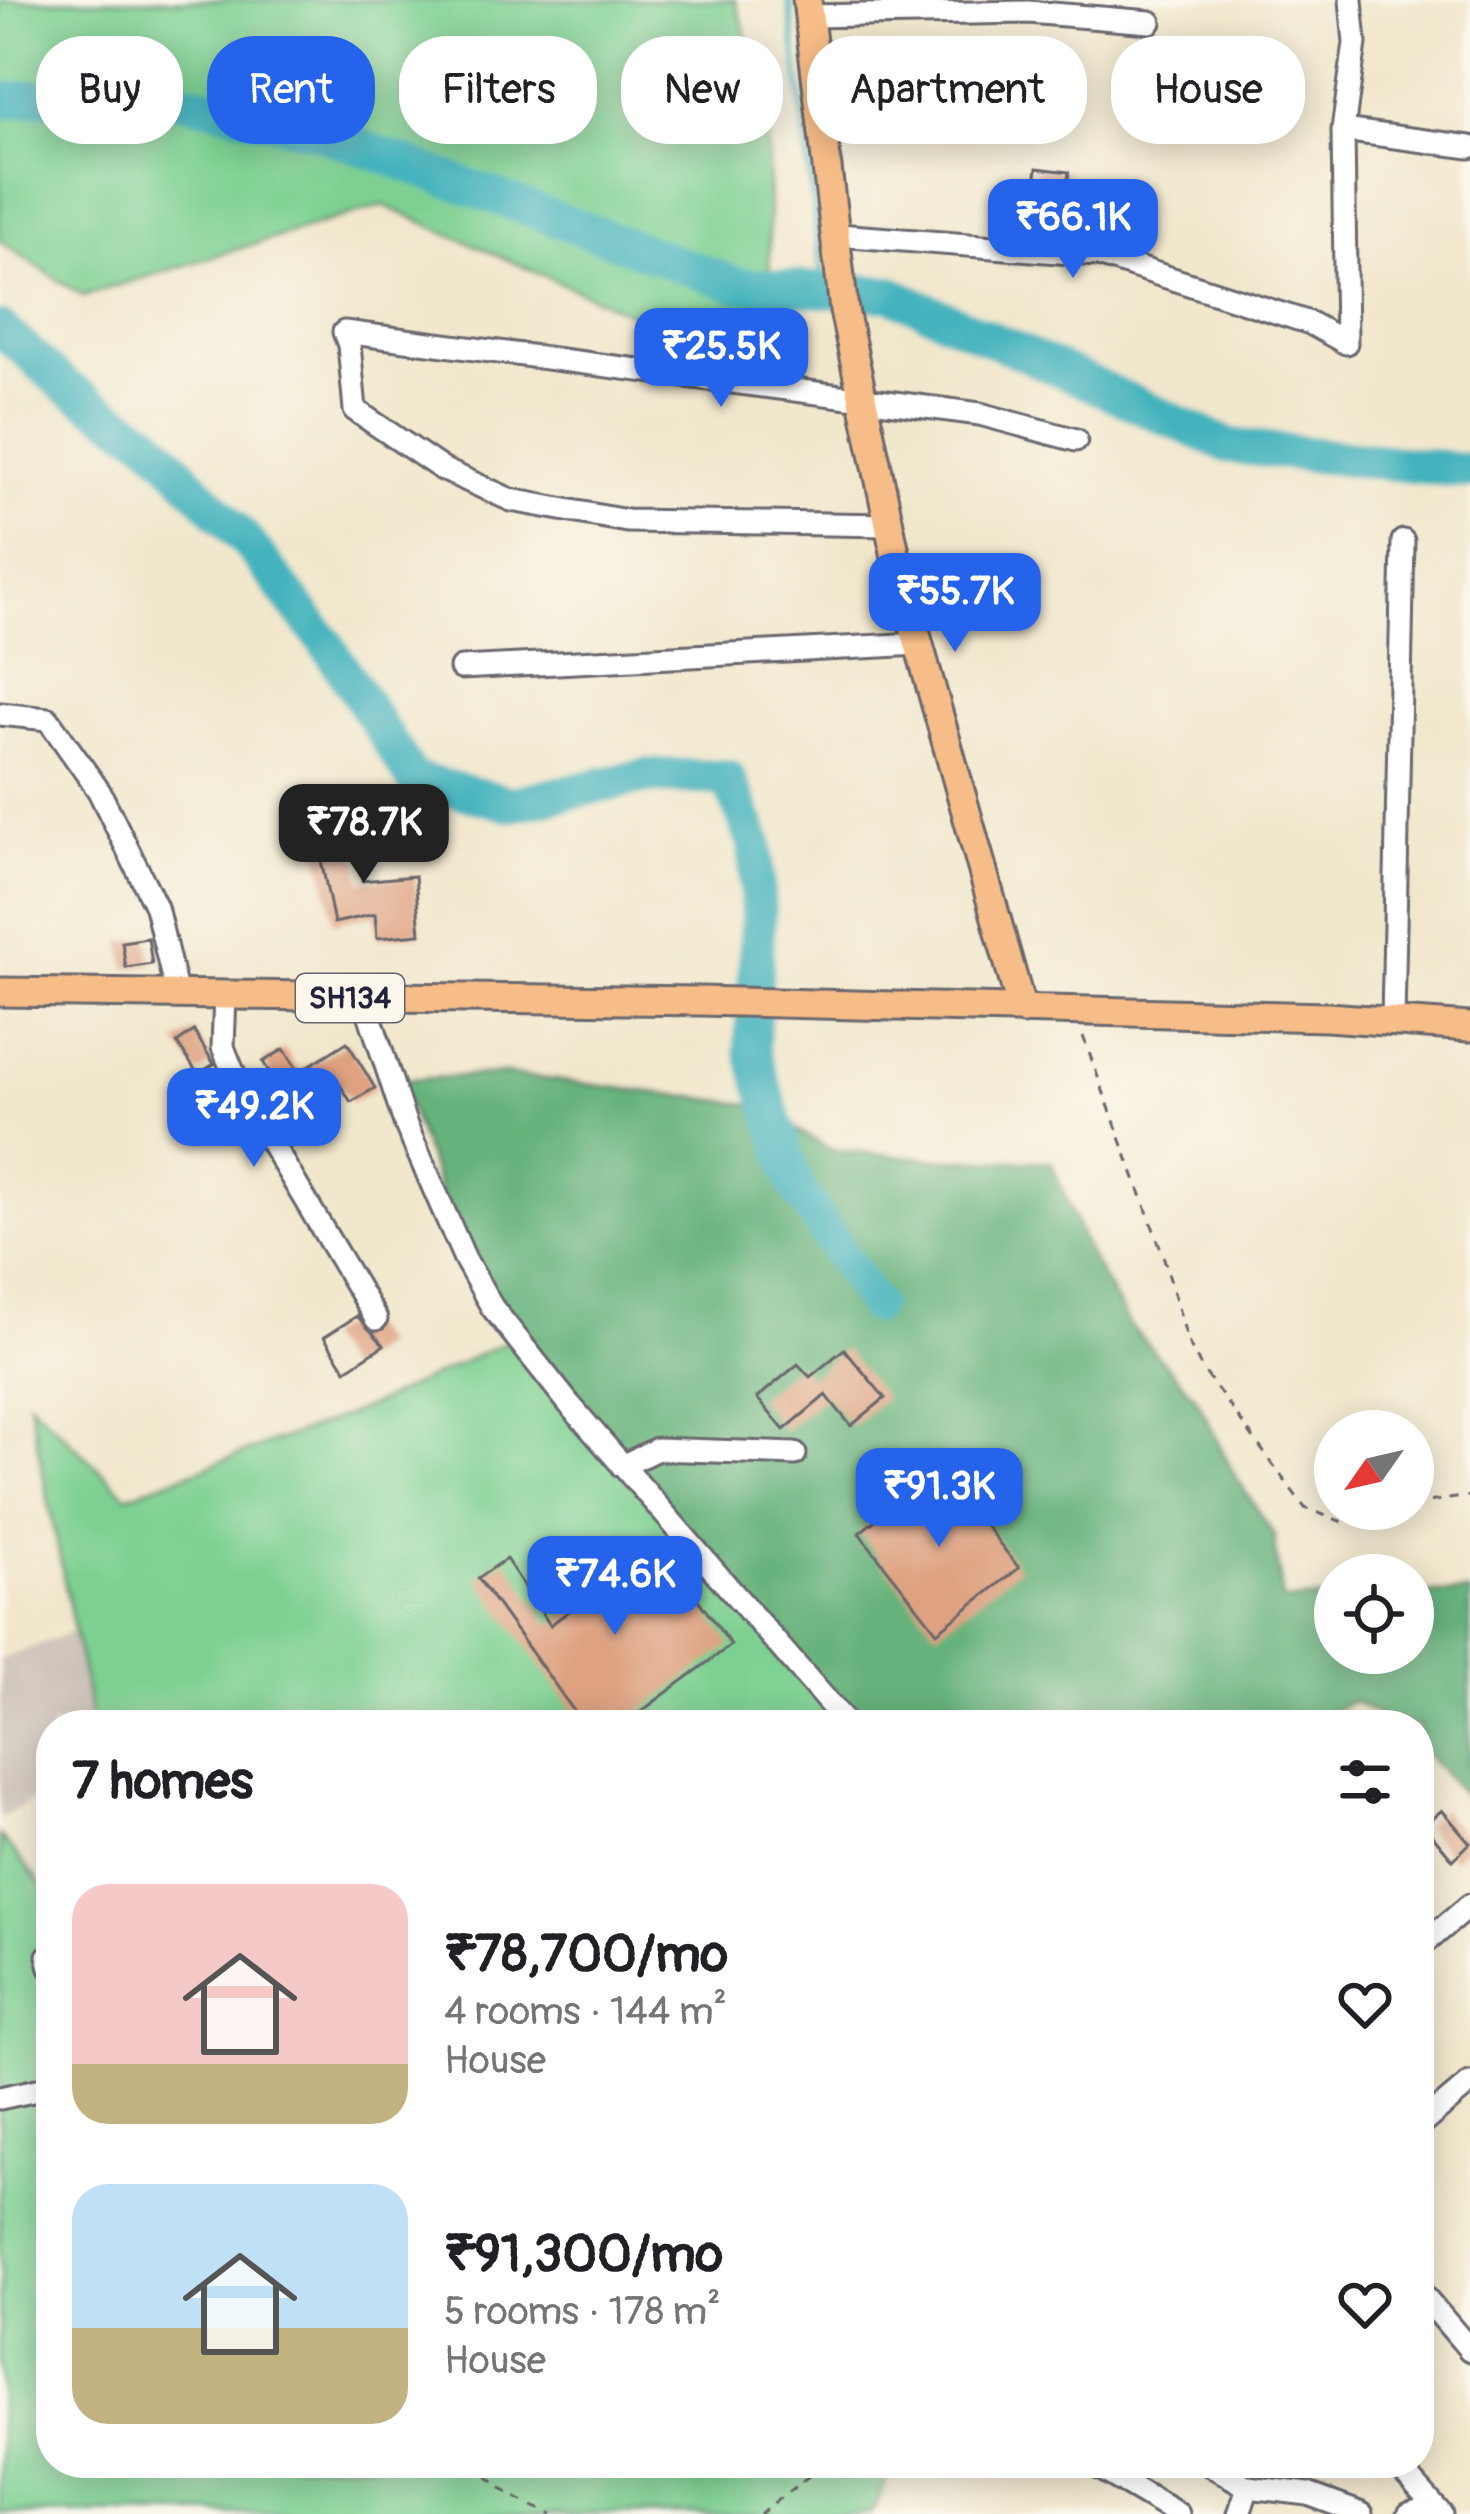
<!DOCTYPE html>
<meta charset="utf-8">
<style>
:root{--surface:#fff;--page:#f6f6f6;--text:#202124;--muted:#757577;--accent:#2563eb}
body{margin:0;font-family:Pangolin,sans-serif;background:var(--page);color:var(--text);height:100vh;display:flex;flex-direction:column;font-size:45px;white-space:nowrap}
*{box-sizing:border-box;margin:0}
p{font-size:39px;color:var(--muted)}
.icon{flex:none;width:66px;height:66px;fill:none;stroke:currentColor;stroke-width:2;stroke-linecap:round;stroke-linejoin:round}
.map{position:relative;flex:1;overflow:hidden}
.details{position:absolute;left:36px;top:1710px;width:1398px;height:768px;display:flex;flex-direction:column;background:var(--surface);border-radius:48px;box-shadow:0 6px 30px #0003}
.details>*{flex:none}
.top-card{position:absolute;left:36px;top:36px;width:1398px;height:108px;display:flex;gap:24px}
.needle{width:78px;rotate:236deg}
.buttons{position:absolute;left:1314px;top:1410px;display:grid;gap:24px}
.buttons a{display:grid;place-items:center;width:120px;height:120px;border-radius:50%;background:var(--surface);box-shadow:0 6px 30px #0003;font-size:60px}
.price{position:absolute;translate:-50% -102px;padding:0 27px;border-radius:24px;background:var(--accent);color:#fff;font-size:39px;line-height:78px;filter:drop-shadow(0 3px 6px #0008)}
.price::after{content:'';position:absolute;left:50%;top:72px;width:36px;height:27px;margin-left:-18px;background:inherit;clip-path:polygon(0 0,100% 0,50% 100%)}
.price.active{background:#222;color:#fff}
ul{padding:0;list-style:none}
li{display:flex;align-items:center;gap:36px;height:300px;padding:0 36px}
li span{display:grid;place-items:center;flex:none;width:336px;height:240px;border-radius:36px;color:#555}
li>.icon{margin-inline-start:auto}
span .icon{width:144px;height:144px;fill:#fffc;stroke-width:1}
li b{font-size:51px}
h2{display:flex;justify-content:space-between;align-items:center;height:144px;padding:0 36px;font-size:51px}
.pill{padding:0 42px;border-radius:48px;background:var(--surface);box-shadow:0 6px 30px #0003;font-size:42px;line-height:108px}
.pill.active{background:var(--accent);color:#fff}
.map>svg:first-child{display:block}
.industrial{fill:#cdc2b9}
.green{fill:#7dd092;stroke:#507966;stroke-width:3}
.forest{fill:#66b27c;stroke:#446a5c;stroke-width:3}
.lines{fill:none;stroke-linecap:round;stroke-linejoin:round}
.stream{stroke:#44b3bd;stroke-width:6}
.river{stroke:#44b3bd;stroke-width:36}
.building{fill:#dea281}
.minor-casing{stroke:#6a676e;stroke-width:27}
.major-casing{stroke:#6a676e;stroke-width:33}
.path{stroke:#6a676e;stroke-width:3;stroke-dasharray:9 9;stroke-linecap:butt}
.minor{stroke:#fff;stroke-width:21}
.major{stroke:#f7bd88;stroke-width:27}
.labels{text-anchor:middle;dominant-baseline:central;stroke-width:9;stroke-linejoin:round;paint-order:stroke}
.shield{fill:#fbf7ec;stroke:#636270;stroke-width:3}
.shield-label{font-size:30px;font-weight:bold;fill:#22223b}
</style>
<div class="map">
<svg width="1470" height="2514" viewBox="0 0 1470 2514">
<rect width="100%" height="100%" fill="#fbf7ec"/>
<filter id="ink" filterUnits="userSpaceOnUse"><feTurbulence type="fractalNoise" baseFrequency=".00833" numOctaves="2"/><feDisplacementMap in="SourceGraphic" scale="24" xChannelSelector="R" yChannelSelector="G"/><feConvolveMatrix kernelMatrix="1 2 1 2 8 2 1 2 1" color-interpolation-filters="sRGB"/></filter>
<filter id="wash" filterUnits="userSpaceOnUse"><feTurbulence type="fractalNoise" baseFrequency=".004" numOctaves="4" result="noise"/><feDisplacementMap in="SourceGraphic" scale="48" xChannelSelector="R" yChannelSelector="G"/><feGaussianBlur stdDeviation="2.7" result="paint"/><feColorMatrix in="noise" values="0 0 0 0 0 0 0 0 0 0 0 0 0 0 0 0 0 1.4 0 .05"/><feComposite in="paint" operator="in"/></filter>
<g filter="url(#wash)">
<rect width="100%" height="100%" fill="#f1e7cc"/>
<path class="industrial" d="M77,1630L93,1725H51V1792L0,1818V1660Z"/>
<path class="green" d="M0,0H735L767,95L771,375L383,205L83,296L0,241Z
M508,1341L848,1725H93L29,1402L127,1496L361,1410Z
M0,1836L51,1896V2463H894L871,2514H0Z"/>
<path class="forest" d="M504,1074L756,1105L831,1150L932,1159L1051,1162L1087,1250L1130,1326L1196,1397L1234,1474L1274,1535L1283,1601L1335,1597V1653H1413V1593H1470V1801L1419,1747V1725H1395L1353,1701L1306,1725H1021L1009,1710L961,1725H848L658,1507L465,1259L399,1080Z"/>
<g class="lines">
<path class="stream" d="M789,0L824,290"/>
<path class="river" d="M0,101L50,96L178,98L317,131L736,285L892,294L1229,446L1470,471
M0,328L66,387L151,441L248,543L326,643L413,779L511,804L647,776L728,778L755,843L758,914L752,1049L795,1184L874,1306"/>
</g>
<g id="blocks">
<path class="building" d="M1037,168L1069,172L1061,231L1029,227Z
M349,819L362,881L415,876L420,934L377,938L375,914L334,923L314,826Z
M148,938L152,964L126,968L122,942Z
M194,1031L214,1064L198,1074L177,1043Z
M347,1042L375,1088L351,1102L334,1075L290,1104L263,1062L284,1049L299,1072Z
M357,1316L384,1345L346,1370L324,1337Z
M844,1349L885,1398L851,1426L826,1395L784,1430L757,1398L798,1364L810,1377Z
M940,1468L1019,1568L937,1632L859,1533Z
M659,1546L731,1645L623,1725H584L478,1578L506,1559L550,1625Z
M1442,1810L1470,1843L1453,1860L1424,1825Z"/>
</g>
</g>
<g filter="url(#ink)">
<use href="#blocks" fill-opacity="0" stroke="#6a676e" stroke-width="3"/>
<g class="lines">
<g class="minor-casing">
<path id="minor" d="M809,16L1028,12L1150,22
M820,111L1003,98
M1343,130L1355,43L1351,0
M838,235L1098,255L1310,323L1346,343L1343,130L1470,147
M890,525L627,521L511,500L442,469L355,410L349,345L344,332L980,414L1076,440
M461,668L919,644
M0,714L48,719L99,791L156,907L177,995
M225,996L223,1047L241,1092L376,1319
M364,998L405,1123L465,1259L492,1307L570,1405L848,1725
M1393,1021L1403,541
M622,1466L657,1449L795,1454
M1419,1948L1470,1905
M48,1956L51,1968
M0,2098L51,2087
M1419,2126L1470,2083
M1419,2290L1470,2350
M1091,2463L1178,2514
M1207,2463L1248,2487L1308,2494L1362,2514
M1396,2463L1441,2514
M1239,2514L1248,2487
M1409,2514L1433,2506"/>
</g>
<g class="major-casing">
<path id="major" d="M807,0L844,310L901,581L1022,1010
M0,992L700,1001L1327,1017L1470,1027"/>
</g>
<path class="path" d="M1083,1036L1163,1255L1188,1342L1201,1367L1305,1508L1343,1522L1390,1509
M1413,1504L1470,1496
M475,2463C497,2489 520,2502 552,2514
M759,2514L826,2463"/>
<use href="#minor" class="minor"/>
<use href="#major" class="major"/>
</g>
</g>
<g class="labels">
<rect class="shield" x="296" y="974" width="108" height="48" rx="9"/>
<g class="shield-label">
<text x="350" y="998">SH134</text>
</g>
</g>
</svg>
<div class="buttons">
<a><svg class="needle" viewBox="-14 -14 28 28"><path d="M0-13l5 13h-10z" fill="#e53935"/><path d="M0 13l5-13h-10z" fill="#757577"/></svg></a>
<a><svg class="icon" aria-label="locate" viewBox="0 0 24 24"><circle cx="12" cy="12" r="6"/><path d="M12 2v4M12 18v4M2 12h4M18 12h4"/></svg></a>
</div>
<b class="price" style="left:1073px;top:281px">₹66.1K</b>
<b class="price" style="left:721px;top:410px">₹25.5K</b>
<b class="price" style="left:955px;top:655px">₹55.7K</b>
<b class="price active" style="left:364px;top:886px">₹78.7K</b>
<b class="price" style="left:254px;top:1170px">₹49.2K</b>
<b class="price" style="left:939px;top:1550px">₹91.3K</b>
<b class="price" style="left:615px;top:1638px">₹74.6K</b>
<div class="top-card">
<a class="pill">Buy</a>
<a class="pill active">Rent</a>
<a class="pill">Filters</a>
<a class="pill">New</a>
<a class="pill">Apartment</a>
<a class="pill">House</a>
</div>
<section class="details">
<h2>7 homes<svg class="icon" aria-label="filters" viewBox="0 0 24 24"><path d="M4 7h16M4 17h16"/><circle cx="9" cy="7" r="2"/><circle cx="15" cy="17" r="2"/></svg></h2>
<ul>
<li><span style="background:linear-gradient(#f6c9c9 75%,#c2b280 0)"><svg class="icon" aria-label="home" viewBox="0 0 24 24"><path d="M3 11l9-7 9 7M6 9v11h12V9"/></svg></span><div><b>₹78,700/mo</b><p>4 rooms · 144 m²</p><p>House</p></div><svg class="icon" aria-label="heart" viewBox="0 0 24 24"><path d="M12 20l-8-8c-3-5 5-10 8-4 3-6 11-1 8 4z"/></svg></li>
<li><span style="background:linear-gradient(#bfe0f5 60%,#c2b280 0)"><svg class="icon" aria-label="home" viewBox="0 0 24 24"><path d="M3 11l9-7 9 7M6 9v11h12V9"/></svg></span><div><b>₹91,300/mo</b><p>5 rooms · 178 m²</p><p>House</p></div><svg class="icon" aria-label="heart" viewBox="0 0 24 24"><path d="M12 20l-8-8c-3-5 5-10 8-4 3-6 11-1 8 4z"/></svg></li>
</ul>
</section>
</div>
